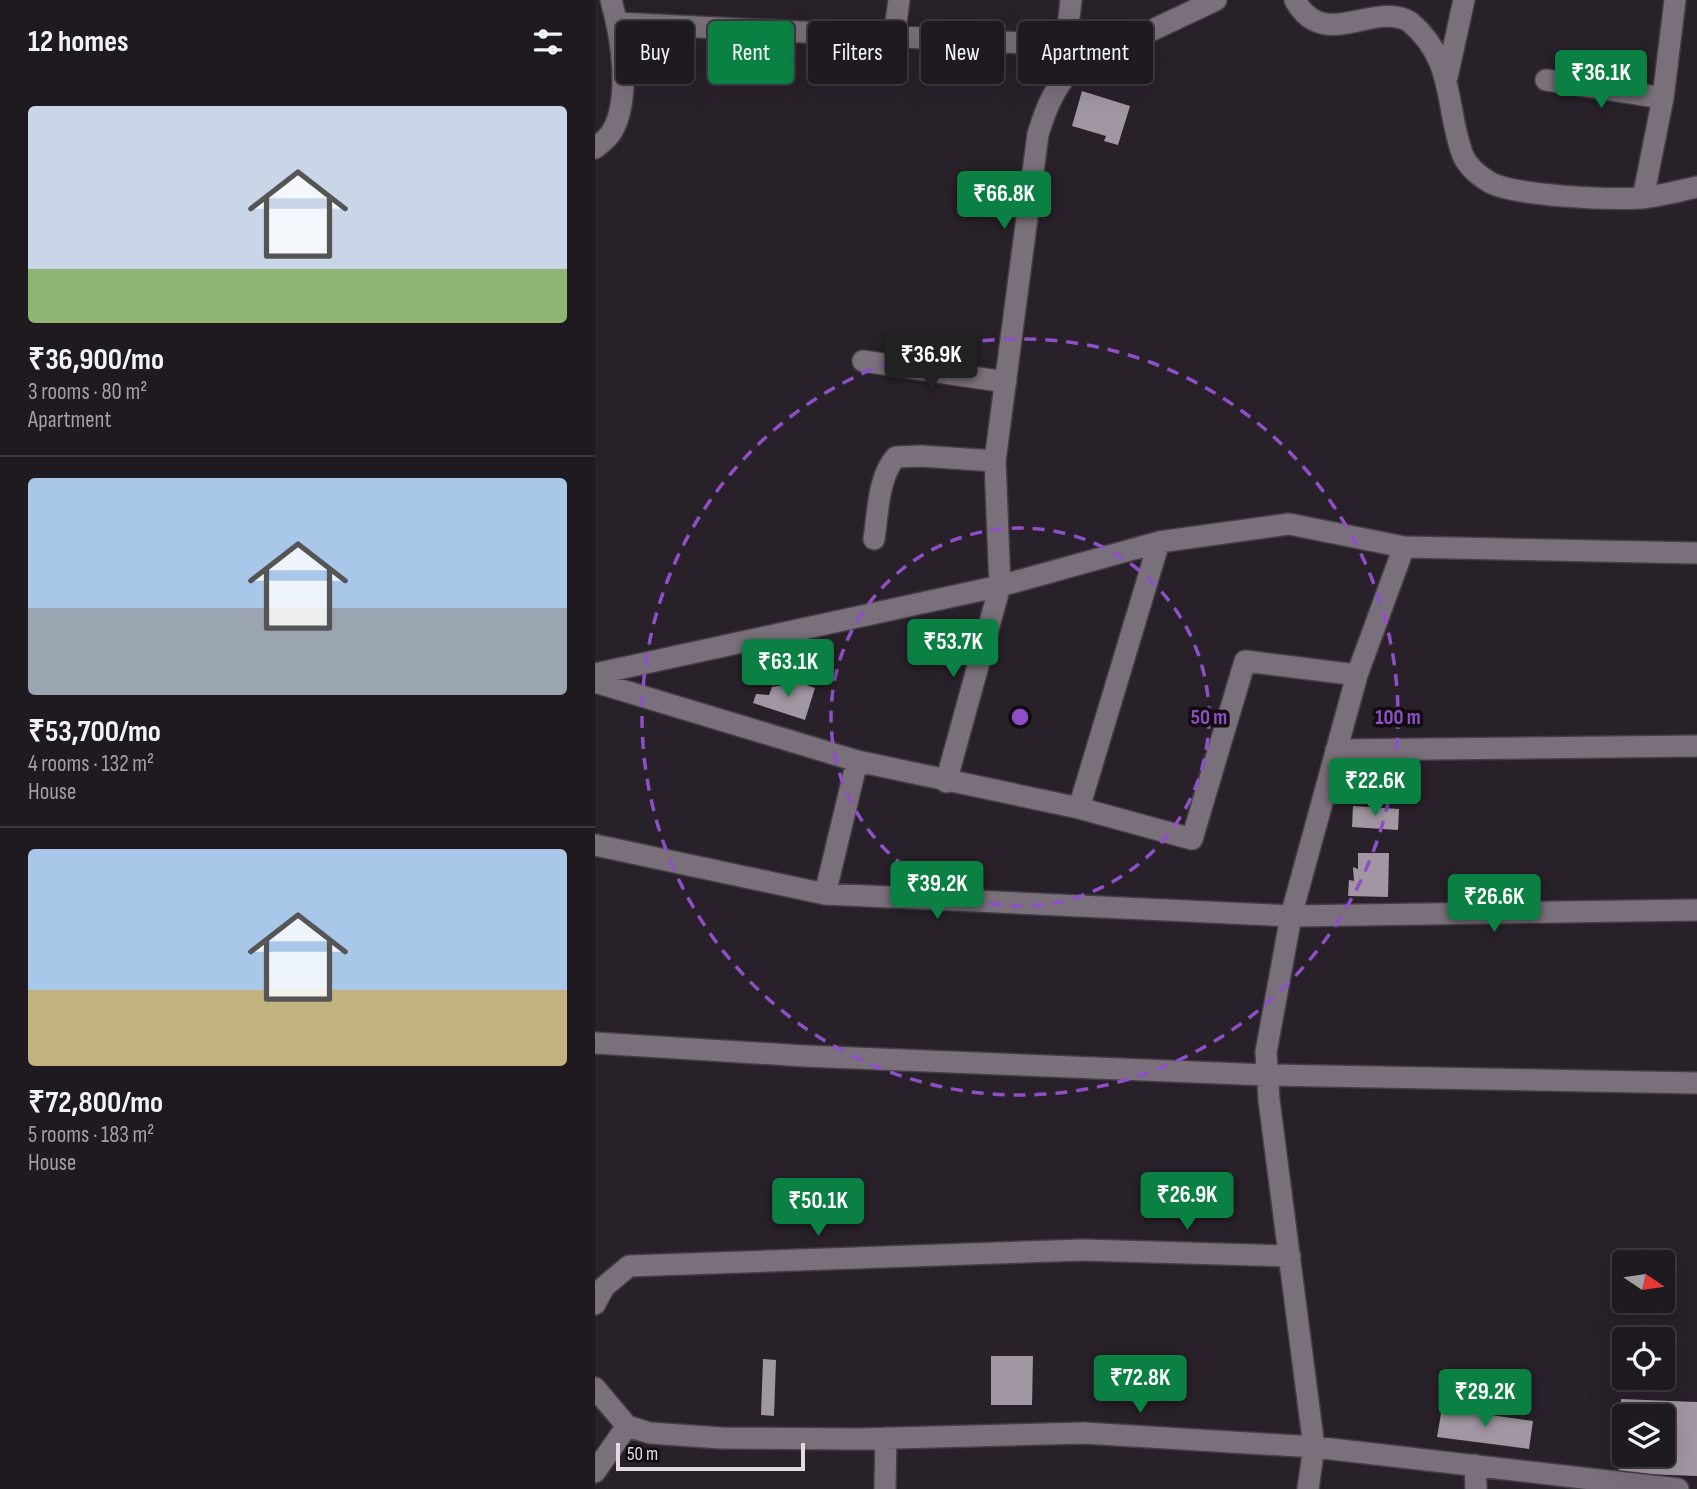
<!DOCTYPE html>
<meta charset="utf-8">
<style>
:root{--surface:#1f1920;--page:#2c262d;--text:#f1f3f6;--muted:#a1a0a5;--line:#3c383e;--accent:#0b8043}
body{margin:0;font-family:"Sofia Sans Condensed",sans-serif;background:var(--page);color:var(--text);height:100vh;display:flex;flex-direction:column;font-size:26px;white-space:nowrap}
*{box-sizing:border-box;margin:0}
p{font-size:23px;color:var(--muted)}
.icon{flex:none;width:38px;height:38px;fill:none;stroke:currentColor;stroke-width:2;stroke-linecap:round;stroke-linejoin:round}
.map{position:relative;flex:1;overflow:hidden}
.drawer{display:flex;flex-direction:column;background:var(--surface);width:595px}
.drawer>*{flex:none}
.top-card{position:absolute;left:21px;top:21px;width:665px;height:63px;display:flex;gap:14px}
.needle{width:46px;rotate:103deg}
.fabs{position:absolute;left:1017px;top:1250px;display:grid;gap:14px}
.fabs a{display:grid;place-items:center;width:63px;height:63px;border-radius:7px;background:var(--surface);box-shadow:0 7px 28px #0002,0 0 0 2px var(--line);font-size:35px}
.scale{position:absolute;left:21px;bottom:18px;width:189px;box-sizing:border-box;padding-left:7px;border:4px solid #e1dbe1;border-top:0;font-size:19px;line-height:24px;white-space:nowrap;color:#e1dbe1;-webkit-text-stroke:5px #100c10;paint-order:stroke}
.price{position:absolute;translate:-50% -60px;padding:0 16px;border-radius:7px;background:var(--accent);color:#fff;font-size:23px;line-height:46px;filter:drop-shadow(0 2px 4px #0008)}
.price::after{content:'';position:absolute;left:50%;top:42px;width:21px;height:16px;margin-left:-10px;background:inherit;clip-path:polygon(0 0,100% 0,50% 100%)}
.price.on{background:#222;color:#fff}
ul{padding:0;list-style:none}
li{display:grid;align-content:center;gap:14px;height:371px;padding:0 28px}
li+li{border-top:2px solid var(--line)}
li span{display:grid;place-items:center;height:217px;border-radius:7px;color:#555}
li>.icon{margin-inline-start:auto}
span .icon{width:126px;height:126px;fill:#fffc;stroke-width:1}
li b{font-size:30px}
h2{display:flex;justify-content:space-between;align-items:center;height:84px;padding:0 28px;font-size:30px}
.chip{padding:0 24px;border-radius:7px;background:var(--surface);box-shadow:0 7px 28px #0002,0 0 0 2px var(--line);font-size:24px;line-height:63px}
.chip.on{background:var(--accent);color:#fff}
main{display:flex;flex:1;min-height:0}
.map>svg:first-child{display:block}
.building{fill:#a196a1;fill-rule:evenodd}
.lines{fill:none;stroke-linecap:round;stroke-linejoin:round}
.minor-casing{stroke:#443d44;stroke-width:24}
.minor{stroke:#7a707b;stroke-width:21}
.ring{fill:none;stroke:#8f4fc6;stroke-width:3.5;stroke-dasharray:12 9}
.centre{fill:#8f4fc6;stroke:#100c10;stroke-width:3.5}
.ring-label{font-size:21px;text-anchor:middle;font-weight:bold;fill:#8f4fc6;stroke:#100c10;stroke-width:7;stroke-linejoin:round;paint-order:stroke}
</style>
<main>
<section class="drawer">
<h2>12 homes<svg class="icon" aria-label="filters" viewBox="0 0 24 24"><path d="M4 7h16M4 17h16"/><circle cx="9" cy="7" r="2"/><circle cx="15" cy="17" r="2"/></svg></h2>
<ul>
<li><span style="background:linear-gradient(#c9d6e8 75%,#8fb573 0)"><svg class="icon" aria-label="home" viewBox="0 0 24 24"><path d="M3 11l9-7 9 7M6 9v11h12V9"/></svg></span><div><b>₹36,900/mo</b><p>3 rooms · 80 m²</p><p>Apartment</p></div></li>
<li><span style="background:linear-gradient(#a9c7e8 60%,#9aa5b1 0)"><svg class="icon" aria-label="home" viewBox="0 0 24 24"><path d="M3 11l9-7 9 7M6 9v11h12V9"/></svg></span><div><b>₹53,700/mo</b><p>4 rooms · 132 m²</p><p>House</p></div></li>
<li><span style="background:linear-gradient(#a9c7e8 65%,#c2b280 0)"><svg class="icon" aria-label="home" viewBox="0 0 24 24"><path d="M3 11l9-7 9 7M6 9v11h12V9"/></svg></span><div><b>₹72,800/mo</b><p>5 rooms · 183 m²</p><p>House</p></div></li>
</ul>
</section>
<div class="map">
<svg width="1102" height="1489" viewBox="0 0 1102 1489">
<rect width="100%" height="100%" fill="#29212a"/>
<path class="building" d="M487,91L535,106L523,145L509,141L511,136L477,126Z
M195,679L220,688L210,720L158,703L161,694L174,695L177,687L189,685Z
M758,806L804,809L803,830L757,827Z
M763,853H794L793,897L753,896L754,880L759,881L758,867L763,869Z
M396,1356H438L437,1405H396Z
M168,1359L181,1360L179,1416L166,1415Z
M1026,1399L1102,1402V1476L1024,1473ZM1029,1416H1068V1454H1029Z
M847,1408L938,1421L934,1449L842,1437Z"/>
<g class="lines">
<g class="minor-casing">
<path id="minor" d="M700,0C729,53 778,0 815,22C860,60 850,105 867,153C872,167 884,176 896,183C923,196 1013,200 1044,198C1063,197 1083,191 1102,187
M22,23L471,45
M299,37L304,0
M474,57L471,45L476,0
M852,77L869,0
M951,80L1068,98
M0,148C5,144 12,139 16,133C37,100 26,35 16,0
M1048,198L1068,98L1080,0
M268,361L411,382
M279,539C283,514 283,476 301,457L326,456L400,461
M0,674L405,586L564,542L694,524L809,547L1102,553
M0,682L262,761L484,808L597,839L650,661L762,675
M741,750L1102,746
M351,782L405,586L400,461L443,134C451,108 459,89 477,68L621,0
M484,808L564,542
M0,845L230,894L696,916L1102,910
M230,894L262,761
M0,1043L210,1056L672,1075L1102,1083
M0,1304L9,1287L34,1266L488,1250L695,1256
M0,1388L32,1426L55,1433L126,1438L263,1439L489,1433L719,1447L1083,1489
M880,1465L881,1489
M0,1472L32,1426
M290,1489L291,1438
M713,1489L719,1447L674,1100L671,1052L696,916L762,675L809,547"/>
</g>
<use href="#minor" class="minor"/>
</g>
<g class="ring">
<circle cx="425" cy="717" r="189"/>
<circle cx="425" cy="717" r="378"/>
</g>
<circle cx="425" cy="717" r="10" class="centre"/>
<g class="ring-label">
<text x="614" y="724">50 m</text>
<text x="803" y="724">100 m</text>
</g>
</svg>
<div class="fabs">
<a><svg class="needle" viewBox="-14 -14 28 28"><path d="M0-13l5 13h-10z" fill="#e53935"/><path d="M0 13l5-13h-10z" fill="#a1a0a5"/></svg></a>
<a><svg class="icon" aria-label="locate" viewBox="0 0 24 24"><circle cx="12" cy="12" r="6"/><path d="M12 2v4M12 18v4M2 12h4M18 12h4"/></svg></a>
<a><svg class="icon" aria-label="layers" viewBox="0 0 24 24"><path d="M12 4l9 5-9 5-9-5zM3 14l9 5 9-5"/></svg></a>
</div>
<div class="scale">50 m</div>
<b class="price" style="left:1006px;top:110px">₹36.1K</b>
<b class="price" style="left:409px;top:231px">₹66.8K</b>
<b class="price on" style="left:336px;top:392px">₹36.9K</b>
<b class="price" style="left:358px;top:679px">₹53.7K</b>
<b class="price" style="left:193px;top:699px">₹63.1K</b>
<b class="price" style="left:780px;top:818px">₹22.6K</b>
<b class="price" style="left:342px;top:921px">₹39.2K</b>
<b class="price" style="left:899px;top:934px">₹26.6K</b>
<b class="price" style="left:592px;top:1232px">₹26.9K</b>
<b class="price" style="left:223px;top:1238px">₹50.1K</b>
<b class="price" style="left:545px;top:1415px">₹72.8K</b>
<b class="price" style="left:890px;top:1429px">₹29.2K</b>
<div class="top-card">
<a class="chip">Buy</a>
<a class="chip on">Rent</a>
<a class="chip">Filters</a>
<a class="chip">New</a>
<a class="chip">Apartment</a>
</div>
</div>
</main>
